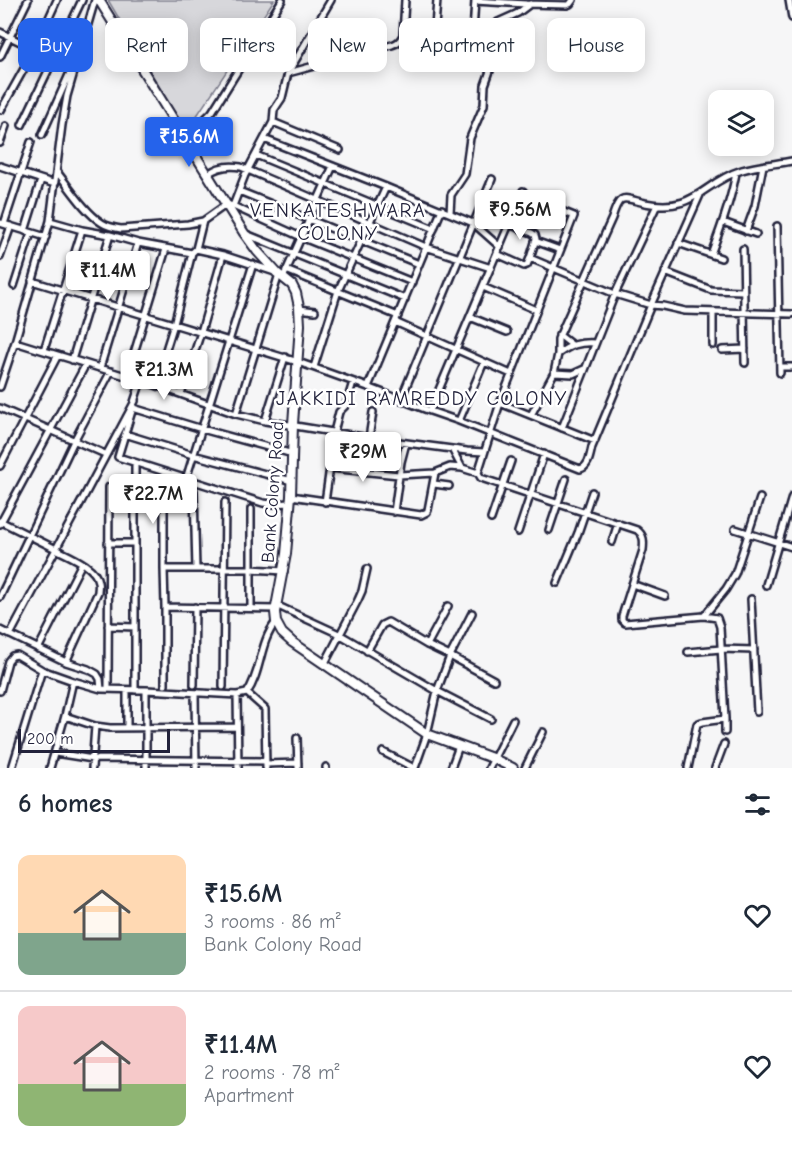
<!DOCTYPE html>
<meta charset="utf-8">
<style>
:root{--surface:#fff;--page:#f6f6f7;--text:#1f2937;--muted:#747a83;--line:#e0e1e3;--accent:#2563eb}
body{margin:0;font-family:"Comic Neue",sans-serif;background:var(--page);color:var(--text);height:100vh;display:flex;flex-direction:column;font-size:22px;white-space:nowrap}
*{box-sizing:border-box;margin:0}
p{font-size:20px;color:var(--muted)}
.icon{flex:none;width:33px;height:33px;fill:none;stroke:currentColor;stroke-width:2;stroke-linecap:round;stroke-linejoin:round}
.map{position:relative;height:768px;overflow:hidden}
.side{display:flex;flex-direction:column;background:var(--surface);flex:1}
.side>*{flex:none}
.guide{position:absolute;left:18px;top:18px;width:756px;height:54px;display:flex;gap:12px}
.controls{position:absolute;left:708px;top:90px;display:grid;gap:12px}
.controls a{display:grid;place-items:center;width:66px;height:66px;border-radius:12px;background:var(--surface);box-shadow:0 3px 15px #0003;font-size:30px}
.scale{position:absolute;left:18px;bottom:15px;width:152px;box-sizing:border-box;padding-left:6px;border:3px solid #22223b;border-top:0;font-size:16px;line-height:21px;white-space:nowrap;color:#22223b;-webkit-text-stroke:4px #fff;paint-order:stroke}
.price{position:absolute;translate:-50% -51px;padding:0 14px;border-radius:6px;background:#fff;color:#222;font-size:20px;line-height:39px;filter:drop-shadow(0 2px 3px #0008)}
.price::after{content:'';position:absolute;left:50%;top:36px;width:18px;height:14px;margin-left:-9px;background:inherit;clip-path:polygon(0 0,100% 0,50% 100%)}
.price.on{background:var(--accent);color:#fff}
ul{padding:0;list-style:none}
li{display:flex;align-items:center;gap:18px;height:150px;padding:0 18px}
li+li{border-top:2px solid var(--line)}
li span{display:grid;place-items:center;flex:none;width:168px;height:120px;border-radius:12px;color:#555}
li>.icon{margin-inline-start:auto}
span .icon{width:72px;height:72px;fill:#fffc;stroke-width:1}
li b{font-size:26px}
h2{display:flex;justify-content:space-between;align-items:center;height:72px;padding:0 18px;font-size:26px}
.chip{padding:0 21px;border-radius:12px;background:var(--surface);box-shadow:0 3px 15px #0003;font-size:21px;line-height:54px}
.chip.on{background:var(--accent);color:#fff}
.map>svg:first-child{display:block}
.green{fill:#d7d7db;stroke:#7c7c8b;stroke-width:1.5}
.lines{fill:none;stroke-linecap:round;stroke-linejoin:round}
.street-casing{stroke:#22223b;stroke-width:10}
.secondary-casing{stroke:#22223b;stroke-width:12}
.street{stroke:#fff;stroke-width:5}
.secondary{stroke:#fff;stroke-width:8}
.labels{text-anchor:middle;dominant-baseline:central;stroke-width:5;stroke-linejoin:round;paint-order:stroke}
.street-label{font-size:18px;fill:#22223b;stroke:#fff}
.neighbourhood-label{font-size:20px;letter-spacing:1.5px;fill:#22223b;stroke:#fff}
</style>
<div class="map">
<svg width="792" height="768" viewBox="0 0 792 768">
<rect width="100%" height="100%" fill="#f6f6f7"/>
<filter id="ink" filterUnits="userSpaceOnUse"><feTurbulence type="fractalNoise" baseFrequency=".0167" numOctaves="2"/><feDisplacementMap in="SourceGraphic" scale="12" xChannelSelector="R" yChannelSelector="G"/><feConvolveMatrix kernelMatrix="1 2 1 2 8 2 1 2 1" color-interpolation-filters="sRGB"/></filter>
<g filter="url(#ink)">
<path class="green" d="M108,0H274L186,132Z"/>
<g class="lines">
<g class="street-casing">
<path id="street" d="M789,0L792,18
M475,1L526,4L567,5L570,4L573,0
M0,32L75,69
M434,40L437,0
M472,48L475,0
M0,57L28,0
M288,73L392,45C398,43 400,41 403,35L405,0
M1,110L35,49L57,0
M273,122L340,150
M22,125L82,0
M42,135L72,68
M264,139L386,187L473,223L500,247
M0,143L6,126
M189,143L202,122L212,112L282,0
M256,155L434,229
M0,166L55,184
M57,172C70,188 85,212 102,223C108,227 114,228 121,229L188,224L203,221L227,204L233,206L245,175L273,122L274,110L282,98L288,73L331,0
M208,174C218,166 229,165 241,167L426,247L491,268
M239,191L419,264
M522,195L574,216L500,403L478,473L481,478L637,530C644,535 644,541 643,550L622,616V620L625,623L704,616L717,618L720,627L725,719L702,722L697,724L688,768
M233,206L301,237L412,282
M450,213L451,195L465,174L470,138L484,105L485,85L490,71L491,48L494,27L498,22L518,13L530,4
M50,221L82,230L110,235L138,243L192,253
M723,222L756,234
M0,223L46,237
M4,224L31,142
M509,224L532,233L535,235L536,239L530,258
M777,226L780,373
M25,231L41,180
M746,231L755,206L763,166
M246,234L405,299
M535,241L560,250
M678,243L721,258
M196,249L223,255L275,272
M743,249L745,363
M497,254L524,266L527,265L530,258L615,294L651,305L663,306L685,311L792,314
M711,254C721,228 731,201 736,173
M0,257L11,226
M286,270L398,316
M665,272L711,290L743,291
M283,278L333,166
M32,281L298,362L368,387L430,411L459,421L580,469C589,467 590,455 592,447L651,305L700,195
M14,286L31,233
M483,287L536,310
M299,309L315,311
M713,312V345
M470,317L507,332
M395,322L511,374
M559,335L572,345
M15,342L155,385L236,414L265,421L369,438L467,451L484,452
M44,350L82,230
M722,350L745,349
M558,354C570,345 579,342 595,343
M72,360L110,235
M314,367L338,291L386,187
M780,367H792
M100,368L138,243
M554,373L573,374L584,369
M127,376L166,249
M155,385L174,324L192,253L196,249L203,221
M0,387L15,342L50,221L62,125L67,96L95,0
M368,387L442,209
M181,394L201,332L223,255
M401,399L492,179
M134,402L141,381
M500,403L595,441
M0,408L105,454
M133,408L202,429L293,454
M132,411L118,457L263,503L272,504L290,503
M430,411L523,191
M236,414L279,274
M531,415L554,373L558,354V339L612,218C620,192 623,198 645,203C696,213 701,183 742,170C758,165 776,164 792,161
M265,421L285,357
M459,421L484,362
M562,428L615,294L657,205
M334,432L339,412L346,405L353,382
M125,434L193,455L292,481
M369,438L373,412
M452,449L462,468
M135,463V690
M0,466L58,355
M330,468L399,475L435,473L450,467L462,468L478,473
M186,479L253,264
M164,481V569
M434,484L449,486
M194,491L196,569
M291,496L421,515L427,512L428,510L435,473
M325,502L332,453
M251,509V608
M394,512L401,462L406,443
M491,519L511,461
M0,521L56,549L10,635
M0,524L86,364
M735,529L792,547
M549,530L566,479
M518,532L544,454
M612,542L618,523
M108,543H135
M557,583L578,533L592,492
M632,584L665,596
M766,585L792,497
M0,597L74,441L111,371
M751,599L757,712
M276,605L339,634L437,691L491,719
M276,609L165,607L164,569H251L284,571
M472,613L450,656L494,680
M704,616L726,589L735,574L760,498
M108,626L135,627
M0,630L66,662L88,669L97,674L100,679L101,689
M427,645L448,606
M38,649L82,563
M367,651L382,625L388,622L427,645L450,656L437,691L427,734L415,768
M688,652L721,649L754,650
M66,662L98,592C98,589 99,586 98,582C96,566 69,556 56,549L135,401
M325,663L358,600L362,591L367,569
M165,685V607
M194,685L195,607
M223,687L225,502
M108,689L109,487H135
M146,690V768
M0,691L8,661L12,656L17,655L42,670L73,681L101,689L146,690L237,695L247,693C262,671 259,643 276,622
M195,693L196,768
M247,693L265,709L266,768
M237,695L238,768
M65,716L95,726L110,728L237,727
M127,728V690
M725,732V719
M297,738L298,768
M383,752L414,768
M55,753L93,759L266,761
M266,764L298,763
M326,767V768
M12,768L42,670
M50,768L65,716L73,681
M92,768L95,726
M451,768L459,746
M489,768L513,720
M525,768L543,732
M715,768L724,744"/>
</g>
<g class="secondary-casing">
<path id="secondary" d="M99,0L244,233L257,251L277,273L292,285L296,293L299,307L300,325L293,424L291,496L286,554L275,612L276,622L282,633L292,642L427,734L492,758L513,768"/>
</g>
<use href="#street" class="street"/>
<use href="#secondary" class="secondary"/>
</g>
</g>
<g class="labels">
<g class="street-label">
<text transform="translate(273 492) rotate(-86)">Bank Colony Road</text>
</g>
<g class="neighbourhood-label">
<text x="338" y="210">VENKATESHWARA<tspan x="338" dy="23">COLONY</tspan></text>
<text x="422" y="398">JAKKIDI RAMREDDY COLONY</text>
</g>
</g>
</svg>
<div class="controls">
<a><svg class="icon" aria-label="layers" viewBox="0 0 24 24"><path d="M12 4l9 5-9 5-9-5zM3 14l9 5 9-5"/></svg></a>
</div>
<div class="scale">200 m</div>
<b class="price on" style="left:189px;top:168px">₹15.6M</b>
<b class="price" style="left:520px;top:241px">₹9.56M</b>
<b class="price" style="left:108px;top:302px">₹11.4M</b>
<b class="price" style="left:164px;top:401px">₹21.3M</b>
<b class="price" style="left:363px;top:483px">₹29M</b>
<b class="price" style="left:153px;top:525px">₹22.7M</b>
<div class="guide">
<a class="chip on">Buy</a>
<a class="chip">Rent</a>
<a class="chip">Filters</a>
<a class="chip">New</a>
<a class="chip">Apartment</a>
<a class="chip">House</a>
</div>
</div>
<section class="side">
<h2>6 homes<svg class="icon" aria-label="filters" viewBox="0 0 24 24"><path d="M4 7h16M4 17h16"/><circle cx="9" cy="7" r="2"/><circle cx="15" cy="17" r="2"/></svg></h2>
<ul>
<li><span style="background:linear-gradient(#ffd9b3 65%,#7fa58c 0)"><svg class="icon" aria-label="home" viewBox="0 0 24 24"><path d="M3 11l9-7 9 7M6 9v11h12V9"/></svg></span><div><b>₹15.6M</b><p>3 rooms · 86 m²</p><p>Bank Colony Road</p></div><svg class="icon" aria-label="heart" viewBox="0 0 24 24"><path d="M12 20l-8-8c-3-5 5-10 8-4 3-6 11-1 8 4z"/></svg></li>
<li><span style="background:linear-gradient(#f6c9c9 65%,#8fb573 0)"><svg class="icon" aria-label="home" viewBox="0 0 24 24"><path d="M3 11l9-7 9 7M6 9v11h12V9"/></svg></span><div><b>₹11.4M</b><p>2 rooms · 78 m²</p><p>Apartment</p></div><svg class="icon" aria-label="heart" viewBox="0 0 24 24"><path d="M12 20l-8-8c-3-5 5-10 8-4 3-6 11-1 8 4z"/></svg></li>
</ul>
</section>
